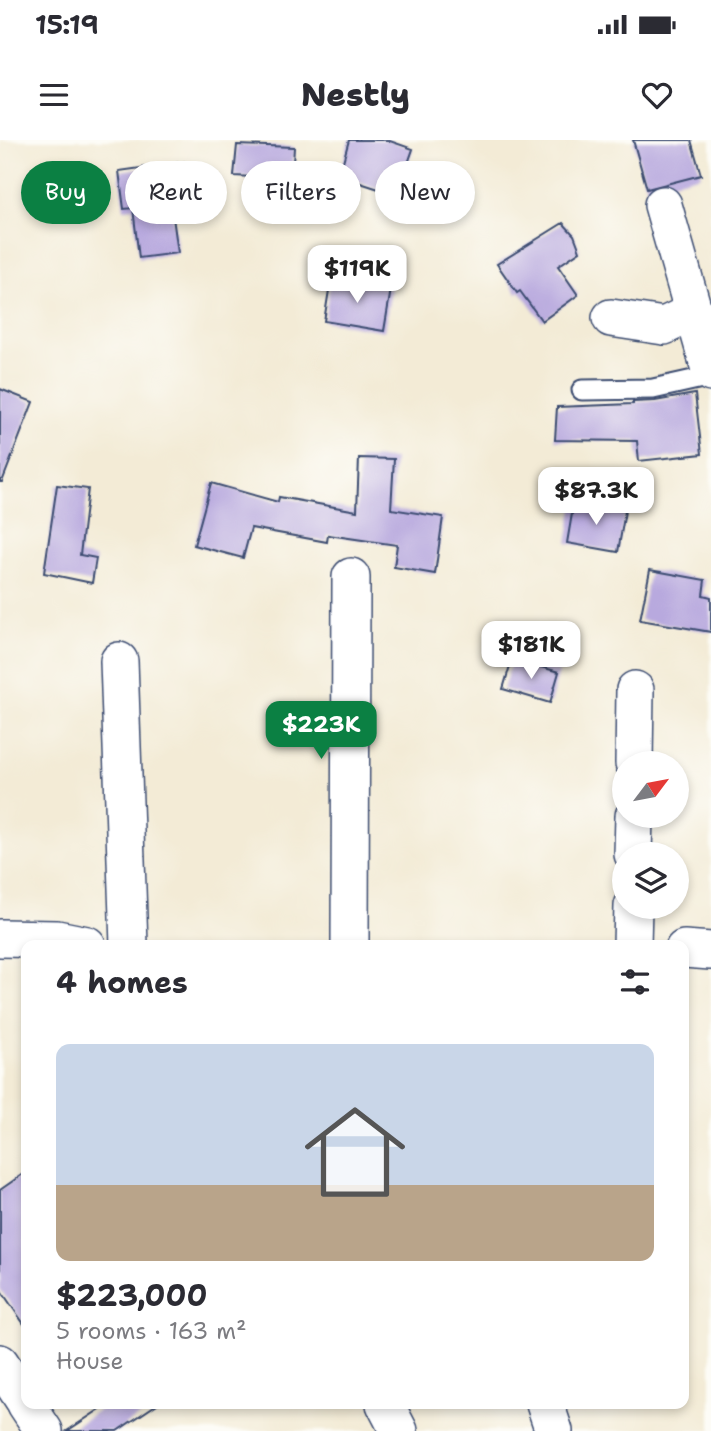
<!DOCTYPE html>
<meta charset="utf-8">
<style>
:root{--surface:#fff;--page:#f7f7f7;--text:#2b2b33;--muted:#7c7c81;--line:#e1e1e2;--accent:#0b8043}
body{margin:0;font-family:"Shantell Sans",sans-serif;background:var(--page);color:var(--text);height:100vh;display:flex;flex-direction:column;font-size:26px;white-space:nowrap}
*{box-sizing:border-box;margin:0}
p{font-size:23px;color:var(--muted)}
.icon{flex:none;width:38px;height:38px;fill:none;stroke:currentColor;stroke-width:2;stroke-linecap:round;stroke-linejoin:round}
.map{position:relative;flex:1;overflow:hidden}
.side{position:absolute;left:21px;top:800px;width:668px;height:469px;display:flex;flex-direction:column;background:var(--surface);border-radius:14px;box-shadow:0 4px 10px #0003}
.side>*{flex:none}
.top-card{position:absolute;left:21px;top:21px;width:670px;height:63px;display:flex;gap:14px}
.needle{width:46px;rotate:58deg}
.tools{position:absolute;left:612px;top:611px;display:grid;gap:14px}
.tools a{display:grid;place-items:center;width:77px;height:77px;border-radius:50%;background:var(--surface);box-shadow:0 4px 10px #0003;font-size:35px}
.price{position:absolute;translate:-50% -60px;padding:0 16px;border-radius:14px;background:#fff;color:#222;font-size:23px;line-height:46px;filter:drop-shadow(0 2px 4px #0008)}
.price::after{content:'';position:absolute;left:50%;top:42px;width:21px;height:16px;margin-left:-10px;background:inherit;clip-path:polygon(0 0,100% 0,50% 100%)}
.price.selected{background:var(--accent);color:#fff}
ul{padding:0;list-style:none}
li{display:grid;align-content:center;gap:14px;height:371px;padding:0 35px}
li+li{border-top:2px solid var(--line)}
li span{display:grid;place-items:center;height:217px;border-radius:14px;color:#555}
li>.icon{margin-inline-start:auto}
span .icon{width:126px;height:126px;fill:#fffc;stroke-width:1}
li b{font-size:30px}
h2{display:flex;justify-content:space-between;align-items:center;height:84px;padding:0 35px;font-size:30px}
.pill{padding:0 24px;border-radius:32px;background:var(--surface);box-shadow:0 4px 10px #0003;font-size:24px;line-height:63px}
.pill.selected{background:var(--accent);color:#fff}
.status{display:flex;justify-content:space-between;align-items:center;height:49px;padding:0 35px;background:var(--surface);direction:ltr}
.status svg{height:19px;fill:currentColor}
header{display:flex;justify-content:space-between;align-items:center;height:91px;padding:0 35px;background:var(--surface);font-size:32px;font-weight:800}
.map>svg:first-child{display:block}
.building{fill:#b8a9de}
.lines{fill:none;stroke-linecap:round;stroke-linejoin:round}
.service-casing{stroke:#3b4b70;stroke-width:23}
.minor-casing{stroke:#3b4b70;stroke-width:40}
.service{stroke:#fff;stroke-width:19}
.minor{stroke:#fff;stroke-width:37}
</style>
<div class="status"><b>15:19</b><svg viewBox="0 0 49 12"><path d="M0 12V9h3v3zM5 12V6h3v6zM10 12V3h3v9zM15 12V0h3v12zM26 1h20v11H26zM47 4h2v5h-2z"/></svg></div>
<header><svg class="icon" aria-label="menu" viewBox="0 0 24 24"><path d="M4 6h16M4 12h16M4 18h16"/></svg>Nestly<svg class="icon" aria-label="heart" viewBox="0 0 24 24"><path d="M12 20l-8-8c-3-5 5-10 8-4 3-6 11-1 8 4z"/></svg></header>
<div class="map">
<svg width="711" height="1291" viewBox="0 0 711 1291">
<rect width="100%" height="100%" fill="#fdfcf7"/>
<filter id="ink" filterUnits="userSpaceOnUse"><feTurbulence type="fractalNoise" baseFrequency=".0143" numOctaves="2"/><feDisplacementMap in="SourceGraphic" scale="14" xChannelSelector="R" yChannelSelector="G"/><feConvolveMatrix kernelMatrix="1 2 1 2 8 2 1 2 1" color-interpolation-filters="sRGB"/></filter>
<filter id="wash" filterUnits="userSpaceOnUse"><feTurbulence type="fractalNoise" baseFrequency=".00686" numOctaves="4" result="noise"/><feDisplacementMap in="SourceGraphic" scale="28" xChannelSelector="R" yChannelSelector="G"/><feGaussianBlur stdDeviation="1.57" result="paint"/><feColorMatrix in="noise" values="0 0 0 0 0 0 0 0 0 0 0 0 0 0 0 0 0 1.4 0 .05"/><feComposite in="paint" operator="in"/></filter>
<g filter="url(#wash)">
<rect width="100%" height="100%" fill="#f3ebd6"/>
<g id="blocks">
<path class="building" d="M349,0H387L413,9L397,55L339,36Z
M633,0H691L701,35L647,49Z
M237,5L294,7L292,39L234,36Z
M184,22L189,61L171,63L178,113L139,118L133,68L124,69L119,31Z
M563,83L574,95L580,111L558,126L578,155L542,181L520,151L517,153L497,124Z
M331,138L391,149L384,191L324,181Z
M0,249L33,262L2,342H0Z
M695,254L702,314L639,321L637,301L555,300L557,267L633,264V262L655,261Z
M359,318L394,319L391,369L443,377L435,434L394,427L397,405L328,395L327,402L251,388L243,418L194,405L211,343L278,362L279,357L357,371Z
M57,345L88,349L80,415L96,418L92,443L44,433Z
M574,362L625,371L618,412L567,403Z
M650,430L705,440L703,455L711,457V492L640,480Z
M512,519L559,532L550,563L503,549Z
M26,1032V1187L0,1149V1050Z
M108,1264H157L117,1291H67Z"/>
</g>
</g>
<g filter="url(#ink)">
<use href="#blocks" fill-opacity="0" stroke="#3b4b70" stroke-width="2"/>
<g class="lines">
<g class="service-casing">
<path id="service" d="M582,250L653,249L711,236"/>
</g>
<g class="minor-casing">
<path id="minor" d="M663,65L711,233
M611,178L664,186L693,172
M119,521L129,805
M634,623L635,550
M633,714L634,676
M0,798L57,799L87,805
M350,805L351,437
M632,805L633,766
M684,809L711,811
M0,1223L26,1263
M26,1264L44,1291
M385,1264L399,1291
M545,1264L554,1291"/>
</g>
<use href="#service" class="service"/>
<use href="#minor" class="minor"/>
</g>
</g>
</svg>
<div class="tools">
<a><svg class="needle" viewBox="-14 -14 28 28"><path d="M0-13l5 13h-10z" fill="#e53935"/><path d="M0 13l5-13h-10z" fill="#7c7c81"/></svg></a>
<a><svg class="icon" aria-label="layers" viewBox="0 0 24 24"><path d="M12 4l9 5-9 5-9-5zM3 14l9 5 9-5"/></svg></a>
</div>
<b class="price" style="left:357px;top:165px">$119K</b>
<b class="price" style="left:596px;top:387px">$87.3K</b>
<b class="price" style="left:531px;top:541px">$181K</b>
<b class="price selected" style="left:321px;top:621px">$223K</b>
<div class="top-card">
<a class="pill selected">Buy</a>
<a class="pill">Rent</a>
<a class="pill">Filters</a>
<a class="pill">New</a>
</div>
<section class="side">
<h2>4 homes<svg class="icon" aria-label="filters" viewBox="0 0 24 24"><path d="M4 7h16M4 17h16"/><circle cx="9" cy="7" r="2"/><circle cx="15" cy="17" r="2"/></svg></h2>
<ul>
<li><span style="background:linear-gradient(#c9d6e8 65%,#b9a48a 0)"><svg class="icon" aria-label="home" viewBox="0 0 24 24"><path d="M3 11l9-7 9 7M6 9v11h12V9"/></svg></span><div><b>$223,000</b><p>5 rooms · 163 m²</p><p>House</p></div></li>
</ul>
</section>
</div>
